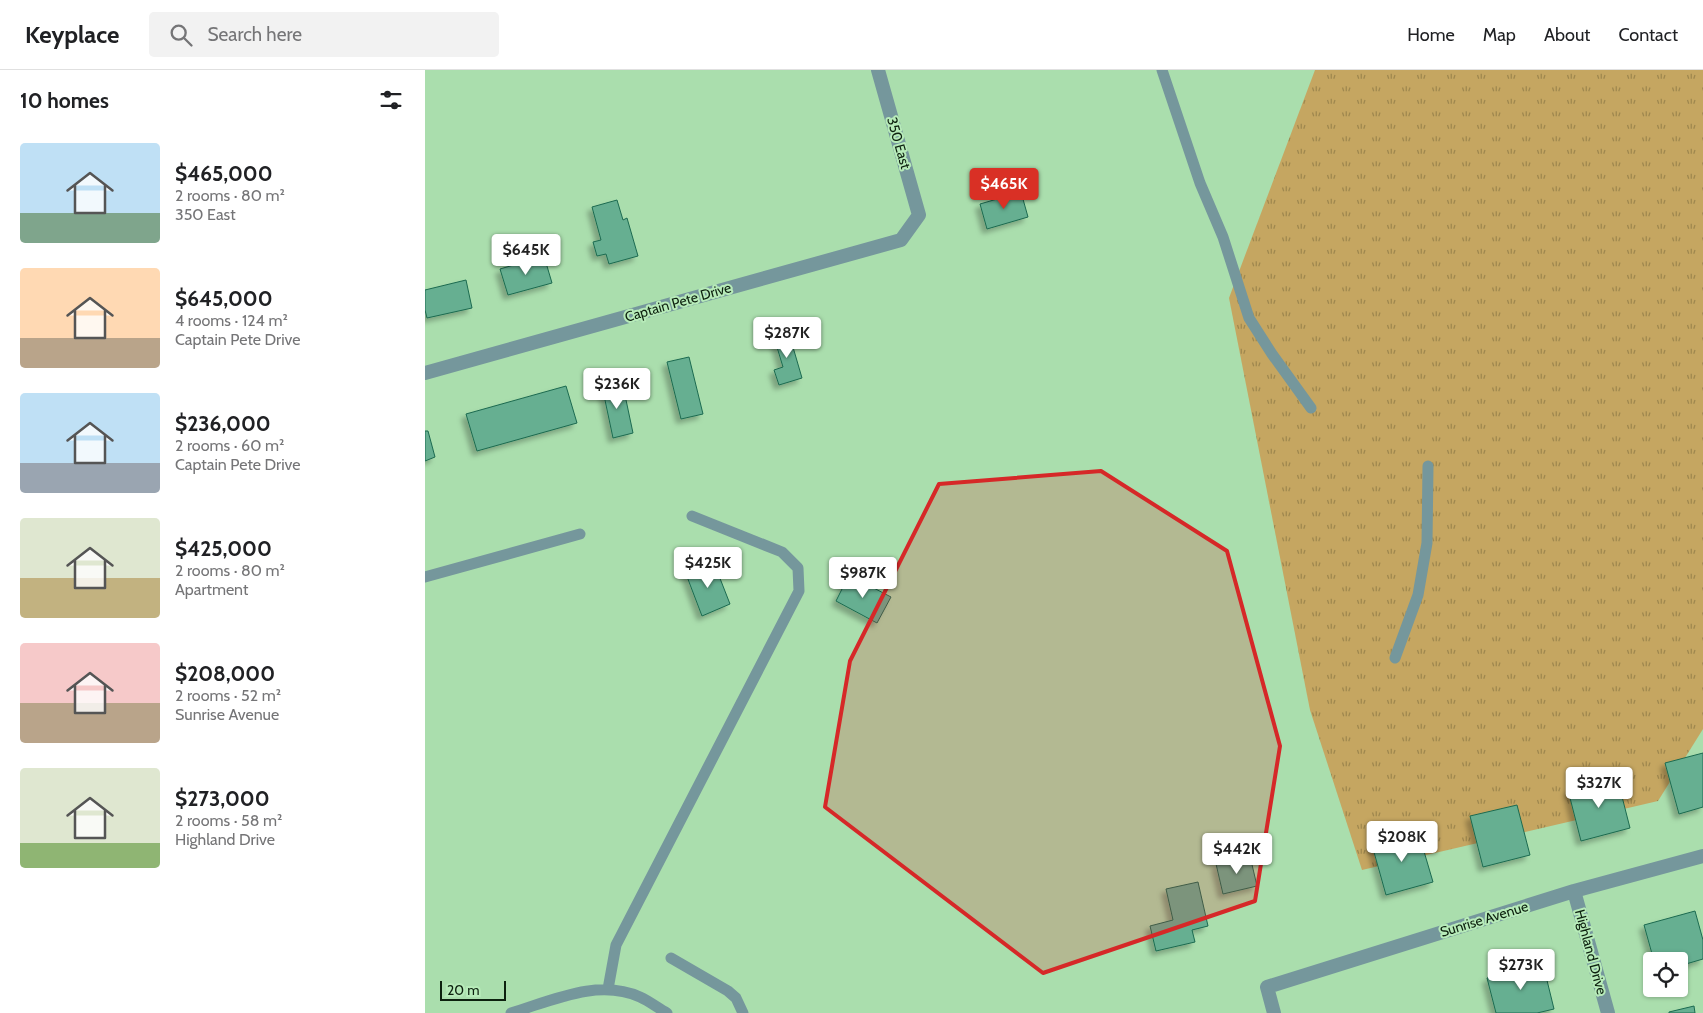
<!DOCTYPE html>
<meta charset="utf-8">
<style>
:root{--surface:#fff;--page:#f2f2f2;--text:#202124;--muted:#757577;--line:#e0e0e0;--accent:#d93025}
body{margin:0;font-family:Cabin,sans-serif;background:var(--page);color:var(--text);height:100vh;display:flex;flex-direction:column;font-size:19px;white-space:nowrap}
*{box-sizing:border-box;margin:0}
p{font-size:16px;color:var(--muted)}
.icon{flex:none;width:28px;height:28px;fill:none;stroke:currentColor;stroke-width:2;stroke-linecap:round;stroke-linejoin:round}
.map{position:relative;flex:1;overflow:hidden}
.sheet{display:flex;flex-direction:column;background:var(--surface);width:425px}
.sheet>*{flex:none}
.fabs{position:absolute;left:1218px;top:882px;display:grid;gap:10px}
.fabs a{display:grid;place-items:center;width:45px;height:45px;border-radius:5px;background:var(--surface);box-shadow:0 1px 4px #0004;font-size:25px}
.scale{position:absolute;left:15px;bottom:12px;width:66px;box-sizing:border-box;padding-left:5px;border:2px solid #0d210f;border-top:0;font-size:14px;line-height:18px;white-space:nowrap;color:#0d210f;-webkit-text-stroke:4px #b7ebb9;paint-order:stroke}
.price{position:absolute;translate:-50% -42px;padding:0 11px;border-radius:5px;background:#fff;color:#222;font-size:16px;line-height:32px;filter:drop-shadow(0 1px 2px #0008)}
.price::after{content:'';position:absolute;left:50%;top:30px;width:15px;height:11px;margin-left:-8px;background:inherit;clip-path:polygon(0 0,100% 0,50% 100%)}
.price.on{background:var(--accent);color:#fff}
ul{padding:0;list-style:none}
li{display:flex;align-items:center;gap:15px;height:125px;padding:0 20px}
li span{display:grid;place-items:center;flex:none;width:140px;height:100px;border-radius:5px;color:#555}
li>.icon{margin-inline-start:auto}
span .icon{width:60px;height:60px;fill:#fffc;stroke-width:1}
li b{font-size:21px}
h2{display:flex;justify-content:space-between;align-items:center;height:60px;padding:0 20px;font-size:21px}
header{display:flex;align-items:center;gap:30px;box-sizing:border-box;height:70px;padding:0 25px;background:var(--surface);border-bottom:1px solid var(--line)}
header strong{font-size:24px}
nav{display:flex;gap:28px;margin-inline-start:auto;font-size:18px}
.search{width:350px;height:45px;background:var(--page);display:flex;align-items:center;gap:12px;box-sizing:border-box;padding:0 18px;border-radius:5px;color:var(--muted);font-size:19px}
main{display:flex;flex:1;min-height:0}
.map>svg:first-child{display:block}
.grass{fill:url(#grass-tufts)}
.building{fill:#66af91;stroke:#1c6a50;filter:url(#shadow)}
.lines{fill:none;stroke-linecap:round;stroke-linejoin:round}
.service{stroke:#75979c;stroke-width:11}
.minor{stroke:#75979c;stroke-width:14}
.marked{fill:#d62828;fill-opacity:0.2;stroke:#d62828;stroke-width:4;stroke-linejoin:round}
.labels{text-anchor:middle;dominant-baseline:central;stroke-width:4;stroke-linejoin:round;paint-order:stroke}
.street-label{font-size:14px;fill:#0d210f;stroke:#b7ebb9}
</style>
<header>
<strong>Keyplace</strong>
<div class="search"><svg class="icon" aria-label="search" viewBox="0 0 24 24"><circle cx="10" cy="10" r="6"/><path d="M15 15l6 6"/></svg>Search here</div>
<nav><a>Home</a><a>Map</a><a>About</a><a>Contact</a></nav>
</header>
<main>
<section class="sheet">
<h2>10 homes<svg class="icon" aria-label="filters" viewBox="0 0 24 24"><path d="M4 7h16M4 17h16"/><circle cx="9" cy="7" r="2"/><circle cx="15" cy="17" r="2"/></svg></h2>
<ul>
<li><span style="background:linear-gradient(#bfe0f5 70%,#7fa58c 0)"><svg class="icon" aria-label="home" viewBox="0 0 24 24"><path d="M3 11l9-7 9 7M6 9v11h12V9"/></svg></span><div><b>$465,000</b><p>2 rooms · 80 m²</p><p>350 East</p></div></li>
<li><span style="background:linear-gradient(#ffd9b3 70%,#b9a48a 0)"><svg class="icon" aria-label="home" viewBox="0 0 24 24"><path d="M3 11l9-7 9 7M6 9v11h12V9"/></svg></span><div><b>$645,000</b><p>4 rooms · 124 m²</p><p>Captain Pete Drive</p></div></li>
<li><span style="background:linear-gradient(#bfe0f5 70%,#9aa5b1 0)"><svg class="icon" aria-label="home" viewBox="0 0 24 24"><path d="M3 11l9-7 9 7M6 9v11h12V9"/></svg></span><div><b>$236,000</b><p>2 rooms · 60 m²</p><p>Captain Pete Drive</p></div></li>
<li><span style="background:linear-gradient(#dfe7d0 60%,#c2b280 0)"><svg class="icon" aria-label="home" viewBox="0 0 24 24"><path d="M3 11l9-7 9 7M6 9v11h12V9"/></svg></span><div><b>$425,000</b><p>2 rooms · 80 m²</p><p>Apartment</p></div></li>
<li><span style="background:linear-gradient(#f6c9c9 60%,#b9a48a 0)"><svg class="icon" aria-label="home" viewBox="0 0 24 24"><path d="M3 11l9-7 9 7M6 9v11h12V9"/></svg></span><div><b>$208,000</b><p>2 rooms · 52 m²</p><p>Sunrise Avenue</p></div></li>
<li><span style="background:linear-gradient(#dfe7d0 75%,#8fb573 0)"><svg class="icon" aria-label="home" viewBox="0 0 24 24"><path d="M3 11l9-7 9 7M6 9v11h12V9"/></svg></span><div><b>$273,000</b><p>2 rooms · 58 m²</p><p>Highland Drive</p></div></li>
</ul>
</section>
<div class="map">
<svg width="1278" height="943" viewBox="0 0 1278 943">
<defs>
<pattern id="grass-tufts" width="24" height="20" patternUnits="userSpaceOnUse" patternTransform="scale(1.25)"><rect width="24" height="20" fill="#c5a661"/><path d="M3 7l-1-3M5 7V3M7 7l1-3M15 17l-1-3M17 17v-4M19 17l1-3" fill="none" stroke="#9e874e"/></pattern>
<filter id="shadow"><feDropShadow dx="-4.5" dy="4.5" stdDeviation="2.5" flood-color="#0004"/></filter>
</defs>
<rect width="100%" height="100%" fill="#aadead"/>
<path class="grass" d="M890,0H1278V659L1233,731L937,800L885,640L804,228Z"/>
<path class="building" d="M596,122L603,147L562,159L555,134Z
M192,130L198,150L202,148L213,186L184,194L181,184L172,186L168,172L176,170L167,137Z
M119,186L127,213L83,225L75,199Z
M41,210L47,238L2,248L0,240V220Z
M363,260L377,308L354,315L349,300L358,297L348,264Z
M264,287L278,344L256,349L242,292Z
M197,311L208,363L188,368L177,316Z
M141,316L152,353L52,381L41,344Z
M0,361H3L10,387L0,391Z
M289,493L305,534L277,546L261,504Z
M424,505L466,527L452,553L411,531Z
M1278,683V737L1254,744L1240,693Z
M1192,707L1205,758L1156,771L1143,720Z
M1092,735L1105,785L1058,797L1045,746Z
M993,761L1008,812L961,825L947,775Z
M825,786L832,816L798,824L791,794Z
M773,812L783,856L767,860L770,872L731,881L725,856L748,850L741,819Z
M1270,841L1278,870V889L1254,896V891H1229L1219,855Z
M1118,894L1129,939L1112,943H1071L1062,908Z
M1269,936L1270,943H1244V942Z"/>
<g class="lines">
<path class="service" d="M737,0L775,113L798,167L824,248L847,284L886,338
M0,507L155,464
M970,588L993,525L1002,473L1003,396
M246,888L303,921L311,928L318,943
M183,919L191,875L374,521L373,498L357,482L267,446
M86,943C126,931 173,908 215,927C224,931 233,938 242,943"/>
<path class="minor" d="M0,303L476,170L494,145L453,0
M1149,821L1183,943
M849,943L842,917L1149,821L1278,786"/>
</g>
<path class="marked" d="M676,401L802,481L855,676L830,831L618,903L400,737L425,591L514,414Z"/>
<g class="labels">
<g class="street-label">
<text transform="translate(474 73) rotate(74)">350 East</text>
<text transform="translate(253 232) rotate(-16)">Captain Pete Drive</text>
<text transform="translate(1059 849) rotate(-17)">Sunrise Avenue</text>
<text transform="translate(1166 882) rotate(75)">Highland Drive</text>
</g>
</g>
</svg>
<div class="fabs">
<a><svg class="icon" aria-label="locate" viewBox="0 0 24 24"><circle cx="12" cy="12" r="6"/><path d="M12 2v4M12 18v4M2 12h4M18 12h4"/></svg></a>
</div>
<div class="scale">20 m</div>
<b class="price on" style="left:579px;top:140px">$465K</b>
<b class="price" style="left:101px;top:206px">$645K</b>
<b class="price" style="left:362px;top:289px">$287K</b>
<b class="price" style="left:192px;top:340px">$236K</b>
<b class="price" style="left:283px;top:519px">$425K</b>
<b class="price" style="left:438px;top:529px">$987K</b>
<b class="price" style="left:1174px;top:739px">$327K</b>
<b class="price" style="left:977px;top:793px">$208K</b>
<b class="price" style="left:812px;top:805px">$442K</b>
<b class="price" style="left:1096px;top:921px">$273K</b>
</div>
</main>
